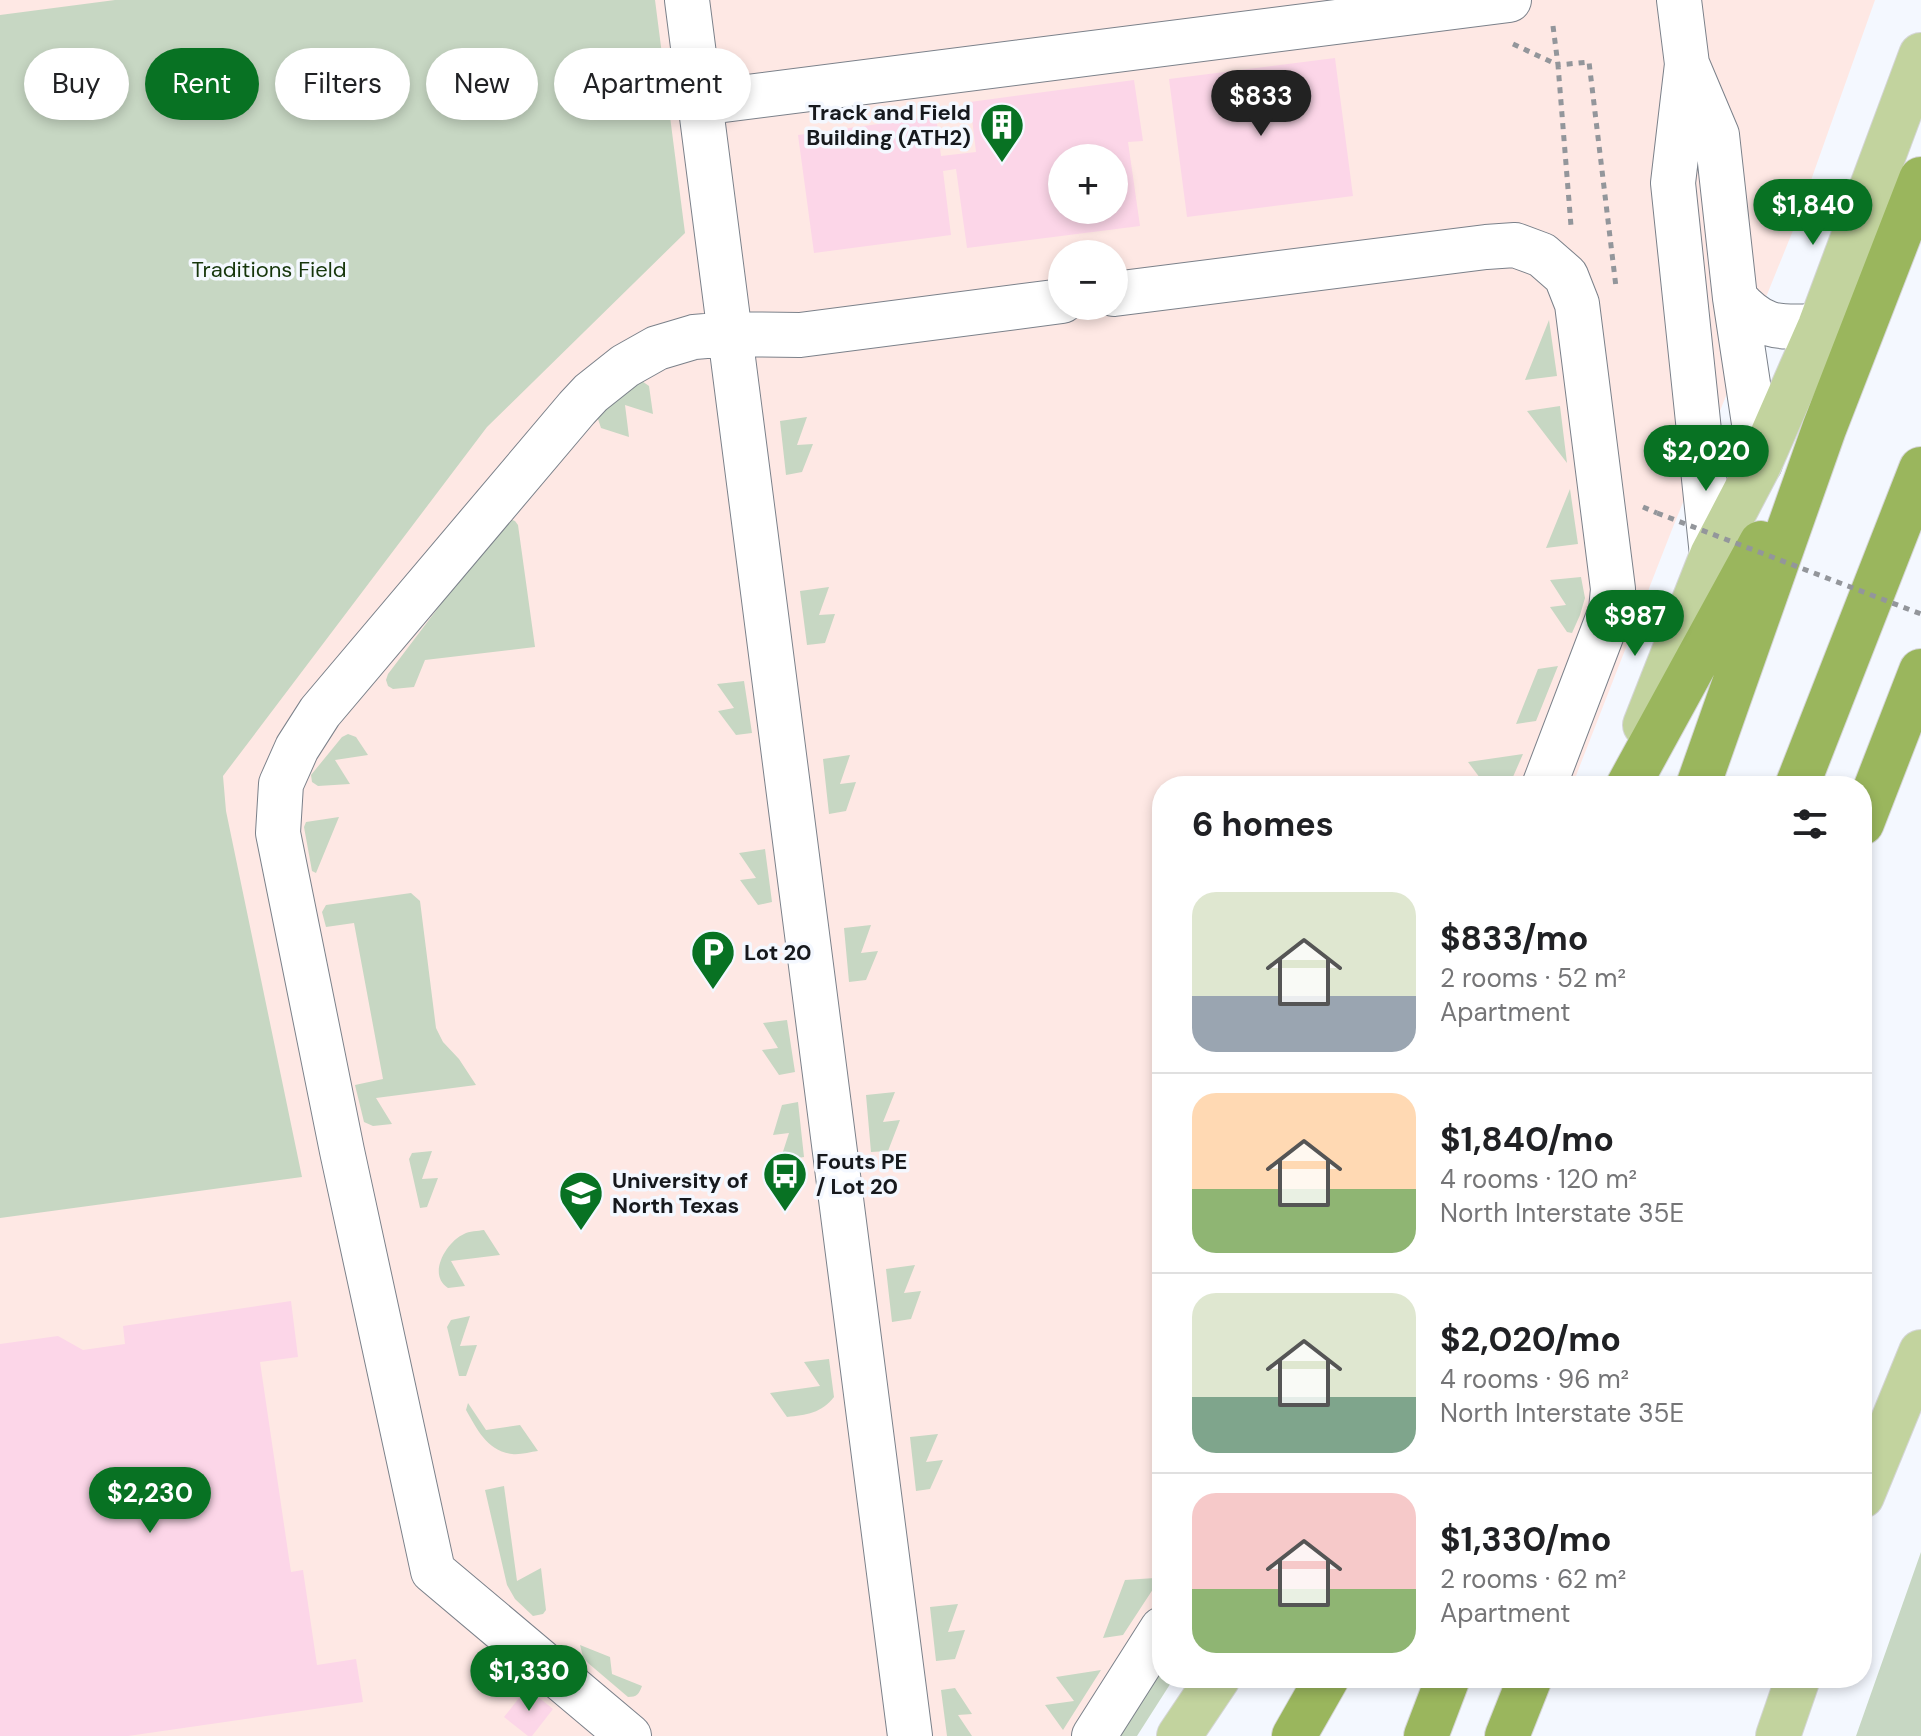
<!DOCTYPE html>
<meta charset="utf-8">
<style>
:root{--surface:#fff;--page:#f6f6f6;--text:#202124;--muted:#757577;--line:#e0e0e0;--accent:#087223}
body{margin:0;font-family:"DM Sans",sans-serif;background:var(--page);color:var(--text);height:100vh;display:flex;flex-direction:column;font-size:30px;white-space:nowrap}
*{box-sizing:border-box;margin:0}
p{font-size:26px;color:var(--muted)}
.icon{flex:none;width:44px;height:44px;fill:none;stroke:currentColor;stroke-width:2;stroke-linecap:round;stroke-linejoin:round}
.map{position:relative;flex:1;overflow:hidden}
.side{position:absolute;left:1152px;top:776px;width:720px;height:912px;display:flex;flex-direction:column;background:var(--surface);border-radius:32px;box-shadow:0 4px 12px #0003}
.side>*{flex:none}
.top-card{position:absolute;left:24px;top:48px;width:760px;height:72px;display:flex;gap:16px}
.fabs{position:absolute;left:1048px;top:144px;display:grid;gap:16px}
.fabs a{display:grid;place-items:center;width:80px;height:80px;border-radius:50%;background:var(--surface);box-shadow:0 4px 12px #0003;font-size:40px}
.price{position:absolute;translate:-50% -68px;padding:0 18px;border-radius:28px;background:var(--accent);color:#fff;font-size:26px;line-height:52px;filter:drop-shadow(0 2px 4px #0008)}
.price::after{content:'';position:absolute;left:50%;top:48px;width:24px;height:18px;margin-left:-12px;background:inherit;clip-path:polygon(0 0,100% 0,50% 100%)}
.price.selected{background:#222;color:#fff}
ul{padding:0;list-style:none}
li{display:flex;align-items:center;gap:24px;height:200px;padding:0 40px}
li+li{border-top:2px solid var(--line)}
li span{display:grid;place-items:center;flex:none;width:224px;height:160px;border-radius:24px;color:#555}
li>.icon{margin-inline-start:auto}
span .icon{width:96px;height:96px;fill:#fffc;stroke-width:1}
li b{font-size:34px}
h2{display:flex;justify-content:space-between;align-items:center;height:96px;padding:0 40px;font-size:34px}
.pill{padding:0 28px;border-radius:36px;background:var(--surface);box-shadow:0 4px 12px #0003;font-size:28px;line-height:72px}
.pill.selected{background:var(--accent);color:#fff}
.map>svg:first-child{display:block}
.education{fill:#fee8e4;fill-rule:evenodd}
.green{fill:#c7d7c3}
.building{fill:#fcd6e8;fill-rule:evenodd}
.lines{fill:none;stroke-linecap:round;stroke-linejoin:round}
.minor-casing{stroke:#7b818a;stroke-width:46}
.major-casing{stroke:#d5d6d6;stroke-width:46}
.highway-casing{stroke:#d5d6d6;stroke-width:46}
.path{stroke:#93969b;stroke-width:5;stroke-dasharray:6 6;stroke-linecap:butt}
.minor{stroke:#fff;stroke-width:44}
.major{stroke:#c2d39e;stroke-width:44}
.highway{stroke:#9ab65d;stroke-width:44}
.path-bridge{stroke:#93969b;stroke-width:5;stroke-dasharray:6 6;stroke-linecap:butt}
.labels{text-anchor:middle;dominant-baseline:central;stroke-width:7;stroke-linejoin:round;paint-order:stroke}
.poi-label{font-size:22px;font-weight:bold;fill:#17191d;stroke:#f4f8ff;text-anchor:start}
.park-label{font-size:22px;fill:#16360b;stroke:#f4f8ff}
</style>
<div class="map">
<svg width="1921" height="1736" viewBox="0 0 1921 1736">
<rect width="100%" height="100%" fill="#f4f8ff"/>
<path class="education" d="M0,0H1875L1794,228L1671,532L1572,786H1162V1678L1133,1736H0ZM1062,158H1114V210H1062ZM1062,254H1114V306H1062Z"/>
<path class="green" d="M115,0H655L685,233L487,427L223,776L226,811L302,1177L0,1218V15Z
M1549,320L1557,376L1525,380Z
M639,379L649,386L653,414L625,405L629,437L601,428L597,416Z
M1560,406L1567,463L1527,411Z
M807,417L797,445L813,444L802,472L786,475L780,421Z
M1570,489L1578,544L1546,548Z
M510,519L515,521L518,525L535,647L425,660L414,687L393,689L388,686L386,680L388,674L503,522Z
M1581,577L1585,598L1580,615L1572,633L1567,632L1550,607L1566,605L1550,580Z
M829,587L819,615L835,614L825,643L807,645L800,591Z
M1558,666L1536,721L1516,724L1538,669Z
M744,681L752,733L736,735L718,711L734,708L717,684Z
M348,734L356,737L368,755L335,760L350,784L318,786L312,782L311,775L342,737Z
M1523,754L1509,786H1486L1468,762Z
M850,755L840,784L856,782L846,811L829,814L823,759Z
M339,817L316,873L312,871L304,827L306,822Z
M765,849L772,902L758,905L740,880L756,878L739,853Z
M411,893L420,901L436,1028L443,1042L459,1059L476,1085L376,1098L392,1124L373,1126L364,1122L355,1085L383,1079L354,923L326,927L322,912L326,905Z
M871,925L861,953L878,951L866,980L849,982L844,928Z
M787,1020L795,1072L779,1075L762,1050L778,1048L763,1023Z
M895,1092L883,1122L900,1120L888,1151L871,1152L866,1095Z
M798,1102L804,1157L780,1161L789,1133L773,1135L782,1105Z
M432,1151L422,1179L438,1178L427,1207L420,1208L409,1159L412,1153Z
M484,1230L500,1255L451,1261L465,1286L448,1288C427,1275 446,1242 464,1234C469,1231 478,1231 484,1230Z
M915,1265L904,1293L921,1291L911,1319L892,1322L886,1269Z
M470,1316L460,1346L477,1345L466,1376H459L447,1327L451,1320Z
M829,1359L834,1397C822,1413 806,1415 787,1417L770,1393L820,1386L804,1362Z
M468,1403L486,1430L520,1425L538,1451C530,1452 520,1455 512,1454C487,1451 477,1429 466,1410Z
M938,1434L926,1462L943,1460L930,1489L916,1491L910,1437Z
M504,1486L517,1581L541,1568L546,1610L543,1614L533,1616L515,1599L507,1585L485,1490Z
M1921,1552V1736H1856Z
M1155,1578L1157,1583L1123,1635L1103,1638L1125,1580Z
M958,1604L948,1632L965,1630L955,1659L936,1661L930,1607Z
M580,1645L610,1657L612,1674L642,1686C639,1694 637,1697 628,1697L588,1663L583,1657Z
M1162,1668V1678H1174L1137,1736H1116Z
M1101,1670L1063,1730L1045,1705L1074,1701L1056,1677Z
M955,1688L972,1714L958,1715L972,1736H947L941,1690Z"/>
<path class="building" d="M1335,58L1353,196L1187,217L1169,79Z
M1134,80L1143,141L1128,142L1140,226L967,248L956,169L943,171L951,235L814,253L798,135L936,116L941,156L976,152L970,102ZM1062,158H1114V210H1062Z
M291,1301L298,1357L260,1362L291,1572L303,1570L317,1665L356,1659L363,1702L128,1736H0V1344L58,1336L83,1350L125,1344L123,1326Z
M527,1688L553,1709L532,1736H528L504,1717Z"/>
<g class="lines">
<g class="minor-casing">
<path id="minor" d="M687,0L910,1736
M1679,0L1687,64
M700,103L1509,0
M1114,294L1486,247L1515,245L1542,255L1566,276L1577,304L1613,589L1611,610L1544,786
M1735,298C1764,331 1779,327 1820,326
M1712,555L1673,183L1687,64L1717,135L1735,298L1760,463
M629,1736L433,1571L342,1151L278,833L281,784L297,748L320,712L577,408L591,393L625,366L657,348L694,337L730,334L800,335L1062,301
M1094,1736L1162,1629"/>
</g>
<g class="major-casing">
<path id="major" d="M1645,725L1712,555L1760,463L1820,326L1921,55
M1862,1496L1921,1352
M1179,1736L1218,1678
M1778,1736L1798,1678"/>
</g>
<g class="highway-casing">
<path id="highway" d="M1628,786L1761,543
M1698,786L1824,429L1921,179
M1797,786L1921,469
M1862,823L1921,671
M1294,1736L1327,1678
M1426,1736L1448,1678
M1507,1736L1530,1678"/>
</g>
<path class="path" d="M1553,26L1558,65L1589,62L1616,287
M1513,44L1558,65L1571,226
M1643,507L1657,513"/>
<use href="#minor" class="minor"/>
<use href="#major" class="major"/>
<use href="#highway" class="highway"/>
<path class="path-bridge" d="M1657,513L1921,614"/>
</g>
<defs>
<g id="building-pin" transform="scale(2.3)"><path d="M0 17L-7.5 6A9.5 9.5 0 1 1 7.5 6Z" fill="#087223" stroke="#f4f8ff"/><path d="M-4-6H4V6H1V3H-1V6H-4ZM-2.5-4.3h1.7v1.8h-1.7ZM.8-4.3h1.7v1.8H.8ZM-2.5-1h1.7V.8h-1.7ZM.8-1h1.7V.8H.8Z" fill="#fff"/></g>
<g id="parking-pin" transform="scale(2.3)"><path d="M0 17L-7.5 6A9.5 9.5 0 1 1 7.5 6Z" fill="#087223" stroke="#f4f8ff"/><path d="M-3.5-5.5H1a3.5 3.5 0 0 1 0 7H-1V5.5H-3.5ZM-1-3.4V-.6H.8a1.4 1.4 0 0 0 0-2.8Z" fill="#fff"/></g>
<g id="bus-pin" transform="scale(2.3)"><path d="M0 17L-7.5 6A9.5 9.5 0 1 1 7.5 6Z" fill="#087223" stroke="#f4f8ff"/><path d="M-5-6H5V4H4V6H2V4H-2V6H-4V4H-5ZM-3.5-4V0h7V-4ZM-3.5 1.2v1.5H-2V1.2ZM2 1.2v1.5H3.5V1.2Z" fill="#fff"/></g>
<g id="university-pin" transform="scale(2.3)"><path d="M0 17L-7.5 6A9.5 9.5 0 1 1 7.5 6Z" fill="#087223" stroke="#f4f8ff"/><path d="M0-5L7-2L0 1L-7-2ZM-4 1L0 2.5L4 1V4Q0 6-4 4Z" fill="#fff"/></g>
</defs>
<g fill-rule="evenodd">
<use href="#building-pin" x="1002" y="125"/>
<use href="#parking-pin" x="713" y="952"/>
<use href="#bus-pin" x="785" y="1174"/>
<use href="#university-pin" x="581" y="1193"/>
</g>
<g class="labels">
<g class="poi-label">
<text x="971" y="112" text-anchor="end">Track and Field<tspan x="971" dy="25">Building (ATH2)</tspan></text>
<text x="744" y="952">Lot 20</text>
<text x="816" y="1161">Fouts PE<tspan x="816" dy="25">/ Lot 20</tspan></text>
<text x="612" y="1180">University of<tspan x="612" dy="25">North Texas</tspan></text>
</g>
<g class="park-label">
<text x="269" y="269">Traditions Field</text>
</g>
</g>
</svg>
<div class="fabs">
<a>+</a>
<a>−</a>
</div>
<b class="price selected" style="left:1261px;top:138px">$833</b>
<b class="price" style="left:1813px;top:247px">$1,840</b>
<b class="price" style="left:1706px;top:493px">$2,020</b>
<b class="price" style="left:1635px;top:658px">$987</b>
<b class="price" style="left:150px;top:1535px">$2,230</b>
<b class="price" style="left:529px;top:1713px">$1,330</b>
<div class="top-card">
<a class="pill">Buy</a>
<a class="pill selected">Rent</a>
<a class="pill">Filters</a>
<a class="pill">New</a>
<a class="pill">Apartment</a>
</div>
<section class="side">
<h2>6 homes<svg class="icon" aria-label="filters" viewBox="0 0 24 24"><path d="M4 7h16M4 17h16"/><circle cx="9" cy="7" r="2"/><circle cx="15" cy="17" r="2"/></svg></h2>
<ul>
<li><span style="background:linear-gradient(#dfe7d0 65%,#9aa5b1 0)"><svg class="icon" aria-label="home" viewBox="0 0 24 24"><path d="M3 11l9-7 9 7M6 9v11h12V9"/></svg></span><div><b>$833/mo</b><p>2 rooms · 52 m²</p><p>Apartment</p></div></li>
<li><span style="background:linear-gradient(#ffd9b3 60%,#8fb573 0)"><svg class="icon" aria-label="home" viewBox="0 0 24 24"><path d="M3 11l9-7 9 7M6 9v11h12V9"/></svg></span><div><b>$1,840/mo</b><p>4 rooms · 120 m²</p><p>North Interstate 35E</p></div></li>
<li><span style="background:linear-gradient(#dfe7d0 65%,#7fa58c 0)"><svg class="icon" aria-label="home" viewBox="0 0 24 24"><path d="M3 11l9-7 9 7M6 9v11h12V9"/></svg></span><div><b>$2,020/mo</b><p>4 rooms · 96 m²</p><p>North Interstate 35E</p></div></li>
<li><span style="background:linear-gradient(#f6c9c9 60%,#8fb573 0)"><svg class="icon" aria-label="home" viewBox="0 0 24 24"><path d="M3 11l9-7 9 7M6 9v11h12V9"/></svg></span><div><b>$1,330/mo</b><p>2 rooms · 62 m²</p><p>Apartment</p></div></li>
</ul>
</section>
</div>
